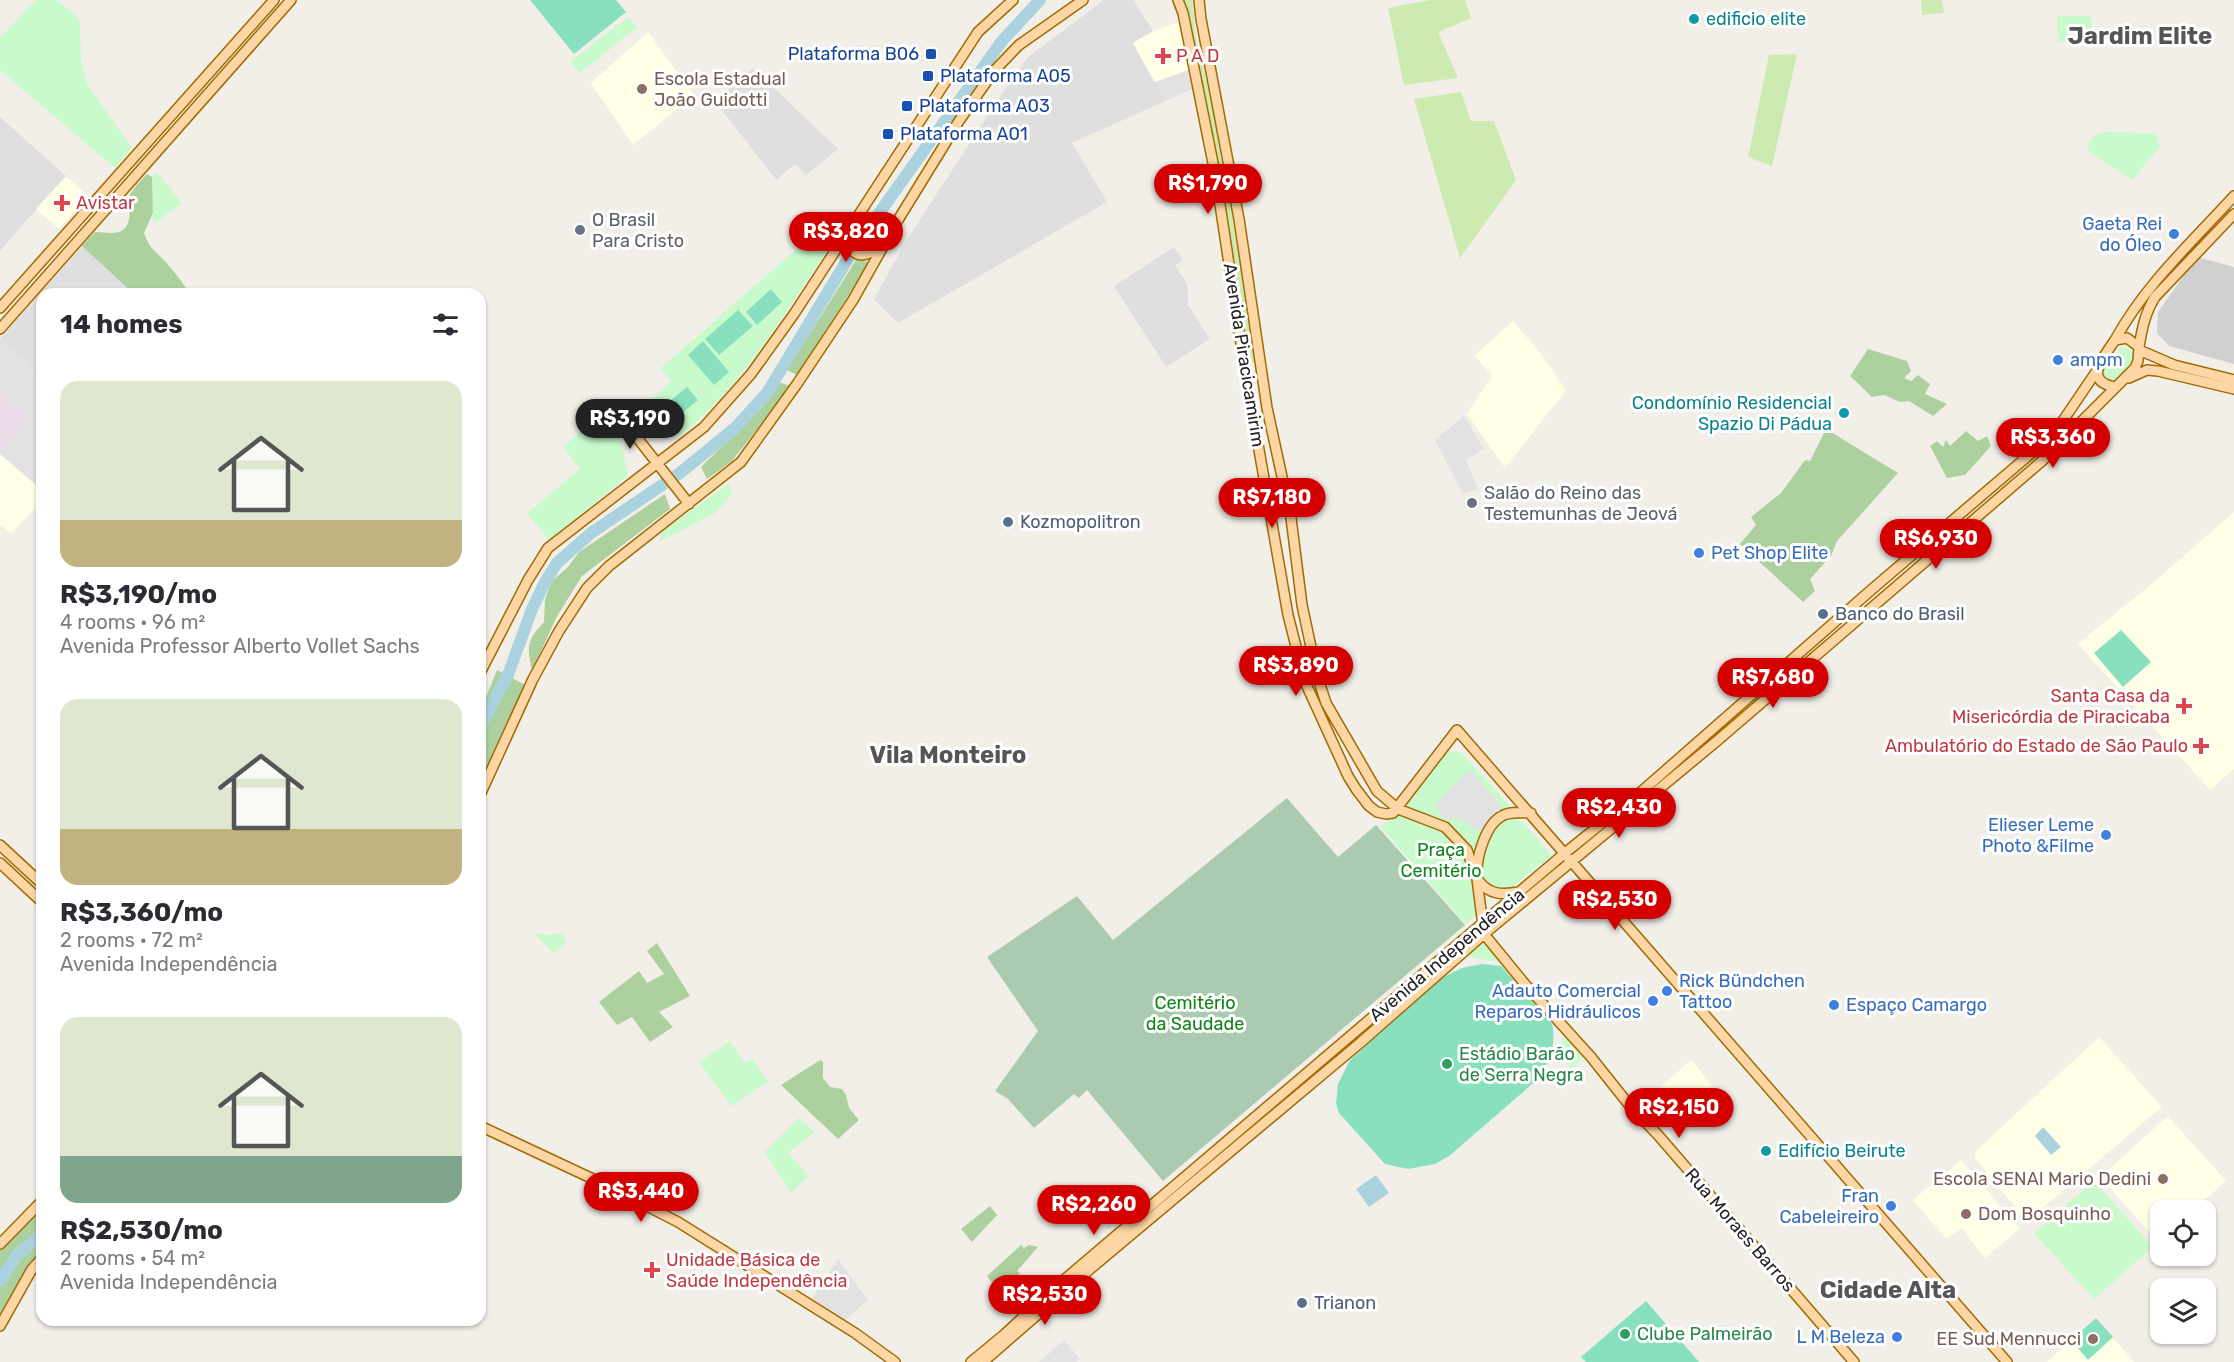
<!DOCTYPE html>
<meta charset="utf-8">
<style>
:root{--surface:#fff;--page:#f2f2f3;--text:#2b2b33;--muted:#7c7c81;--accent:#d40000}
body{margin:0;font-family:Rubik,sans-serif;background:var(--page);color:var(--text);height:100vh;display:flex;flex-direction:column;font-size:22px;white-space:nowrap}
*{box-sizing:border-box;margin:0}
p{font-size:20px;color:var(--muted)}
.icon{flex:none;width:33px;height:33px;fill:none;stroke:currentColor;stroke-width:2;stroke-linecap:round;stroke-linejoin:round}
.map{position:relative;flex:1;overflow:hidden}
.sheet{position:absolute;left:36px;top:288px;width:450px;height:1038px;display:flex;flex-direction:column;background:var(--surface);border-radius:18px;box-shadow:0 2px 4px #0004}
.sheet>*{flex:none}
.buttons{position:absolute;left:2150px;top:1200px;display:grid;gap:12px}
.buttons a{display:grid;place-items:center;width:66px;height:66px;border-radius:12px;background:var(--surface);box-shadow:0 2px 4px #0004;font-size:30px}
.price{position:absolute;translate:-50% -51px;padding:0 14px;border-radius:21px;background:var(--accent);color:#fff;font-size:20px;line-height:39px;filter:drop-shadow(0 2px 3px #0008)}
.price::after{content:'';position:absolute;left:50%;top:36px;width:18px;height:14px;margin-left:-9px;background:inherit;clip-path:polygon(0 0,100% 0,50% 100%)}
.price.current{background:#222;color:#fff}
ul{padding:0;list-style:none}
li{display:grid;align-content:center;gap:12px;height:318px;padding:0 24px}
li span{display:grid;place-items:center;height:186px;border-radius:18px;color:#555}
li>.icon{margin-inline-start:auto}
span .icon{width:108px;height:108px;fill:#fffc;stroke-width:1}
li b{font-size:26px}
h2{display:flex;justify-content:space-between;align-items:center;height:72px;padding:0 24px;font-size:26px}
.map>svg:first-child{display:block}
.residential{fill:#e0dfdf}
.industrial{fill:#ebdbe8}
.education{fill:#ffffe5}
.religious{fill:#d0d0d0}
.grass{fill:#cdebb0}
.forest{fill:#add19e}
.cemetery{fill:#aacbaf}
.park{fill:#c8facc}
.pitch{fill:#88e0be}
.parking{fill:#e2e2e2}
.water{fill:#aad3df}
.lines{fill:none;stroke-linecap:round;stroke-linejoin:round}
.river{stroke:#aad3df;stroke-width:12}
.major-casing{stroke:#a06b00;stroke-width:12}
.major{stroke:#fcd6a4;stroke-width:9}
.culture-dot{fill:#0f9aa8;stroke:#fff;stroke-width:2}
.transit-dot{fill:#1a4fb4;stroke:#fff;stroke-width:2}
.health-dot{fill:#e0444e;stroke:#fff;stroke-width:2}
.education-dot{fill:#8d6e63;stroke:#fff;stroke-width:2}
.worship-dot{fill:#6b7280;stroke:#fff;stroke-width:2}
.shop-dot{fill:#3f7fe0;stroke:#fff;stroke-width:2}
.service-dot{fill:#5c6f8a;stroke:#fff;stroke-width:2}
.leisure-dot{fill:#2e9e5b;stroke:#fff;stroke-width:2}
.labels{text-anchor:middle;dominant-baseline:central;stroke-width:6;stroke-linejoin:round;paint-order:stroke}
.culture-label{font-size:18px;fill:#0d838f;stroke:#fff;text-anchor:start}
.transit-label{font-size:18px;fill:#164399;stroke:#fff;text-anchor:start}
.health-label{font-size:18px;fill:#be3a42;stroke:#fff;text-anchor:start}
.education-label{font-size:18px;fill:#785e54;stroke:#fff;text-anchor:start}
.worship-label{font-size:18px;fill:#5b616d;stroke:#fff;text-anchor:start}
.shop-label{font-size:18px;fill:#366cbe;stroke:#fff;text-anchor:end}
.street-label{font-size:18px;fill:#222;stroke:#fff}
.service-label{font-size:18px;fill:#4e5e75;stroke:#fff;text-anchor:start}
.park-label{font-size:18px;fill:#0c8416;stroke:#fff}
.leisure-label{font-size:18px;fill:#27864d;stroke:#fff;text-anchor:start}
.district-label{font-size:24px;font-weight:bold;fill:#555;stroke:#fff}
</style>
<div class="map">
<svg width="2234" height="1362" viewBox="0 0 2234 1362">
<rect width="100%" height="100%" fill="#f2efe9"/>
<path class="residential" d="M1104,0H1133L1153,31L1133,43L1154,82L1189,70L1194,88L1072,143L1107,202L898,323L874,299L908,238L1001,95L1028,57Z
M753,68L838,149L806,175L795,164L776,180L715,101Z
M0,117L66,176L0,251Z
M95,232L152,290L149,294H42V375L0,339Z
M1174,247L1183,260L1175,265L1187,284L1188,305L1210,339L1166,367L1114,286Z"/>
<path class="industrial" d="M0,393L30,419L0,451Z"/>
<path class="education" d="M1178,22L1189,70L1155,82L1133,43L1154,31Z
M648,32L694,95L633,145L591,83Z
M66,176L88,196L59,229L36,209Z
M1513,321L1541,354L1566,390L1505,468L1467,414L1492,376L1475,355Z
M0,454L42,490V501L11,533L1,525L0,526Z
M2234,512V769L2210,790L2078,644L2154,582Z
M2099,1037L2162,1107L2027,1221L1975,1158V1152Z
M1691,1060L1713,1086L1658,1130L1638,1107Z
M2168,1116L2226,1181L2193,1210H2160V1240L2158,1242L2100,1177Z
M1961,1160L2020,1228L1985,1258L1962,1228L1946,1239L1913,1200Z
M2096,1318L2134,1362H2047Z"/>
<path class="religious" d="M2197,257L2234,267V364L2169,346L2157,333L2158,312Z"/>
<path class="grass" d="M1184,0H1192L1196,38L1209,93L1233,219L1254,362L1249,363L1189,16Z
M1430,0H1465L1471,18L1438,32L1458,78L1404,85L1388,8Z
M1921,0H1942L1944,13L1922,15Z
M1797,54L1772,166L1748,157L1769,55Z
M1461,92L1471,121H1494L1516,180L1460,258L1414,99Z"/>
<path class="forest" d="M147,174L156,179L157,204L144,233C150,251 159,253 170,267C177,275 184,285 190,294H134L82,246L95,232C108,232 126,238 129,219C131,213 127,207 128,201C129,191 141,181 147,174Z
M856,260L870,262L797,375L787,370Z
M1868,349L1907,361L1911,371L1904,378L1911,381L1918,375L1930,384L1925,394L1947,404L1933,416L1909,401L1900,402L1884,395L1872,397L1850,376Z
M778,382L791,386L732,461L707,479L701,467L766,402Z
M1826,429L1898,473L1837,541L1831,556L1810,579L1815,591L1803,602L1740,544L1756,525L1751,517L1781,493L1805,460L1810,461Z
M1966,431L1978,441L1987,436L1991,446L1965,475L1947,478L1930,446L1937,441L1943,447L1946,440L1950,446Z
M665,494L670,509L582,576L556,618L532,671C527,645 526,642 544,622L545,600L551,582L568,567L579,552Z
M497,670L527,686L480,790V712Z
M657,943L690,996L659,1012L673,1027L650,1042L632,1017L617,1025L599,1002L639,971L647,983L664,974L647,951Z
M820,1060L823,1062V1078L830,1087L842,1089L846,1095L849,1108L859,1120L838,1139L781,1085Z
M42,1201V1258L0,1330V1244Z
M990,1206L997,1215L972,1242L961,1229Z
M1021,1245L1024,1248L1029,1245L1038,1247L1017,1271L1020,1273L1000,1293L987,1276Z"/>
<path class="cemetery" d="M1287,798L1338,857L1376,825L1465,925L1163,1181L1087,1090L1079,1098L1074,1094L1034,1128L1008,1099L995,1091L1038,1031L987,957L1077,896L1113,940Z"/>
<path class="park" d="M36,0H56L74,14L80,22L81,62L88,86L132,147L115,168L0,70V38Z
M2057,16H2091V41H2058Z
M628,17L637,27L580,73L570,62Z
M2102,132L2156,133L2160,147L2132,180L2089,152L2087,144L2094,136Z
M157,172L182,203L153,224L152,177Z
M808,232L831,246C789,305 753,370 699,419C693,425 686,433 677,436C660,440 644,429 632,418L672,381L660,369L799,247Z
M2121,347C2145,350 2127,368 2120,379L2111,381L2104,376L2102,370Z
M607,408L621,442L628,476L549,540L527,513L580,469L563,447Z
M728,484L731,487V495L715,513L659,542L661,532Z
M1449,751L1459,752L1465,756L1509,805L1508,810L1476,854L1473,853C1466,839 1452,825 1438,818C1429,814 1419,813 1409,809L1407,805L1408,798L1414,797L1431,769Z
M1401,812C1415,818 1431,823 1444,830C1471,845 1474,886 1478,913L1466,924L1381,827Z
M1512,819L1522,822L1552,855L1510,889C1498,889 1492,887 1483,880C1482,859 1488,839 1500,823Z
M533,933L550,935L561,933L567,942L554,953Z
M1486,940L1504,963L1465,956Z
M1567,1035L1585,1056L1570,1070L1561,1040Z
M730,1041L745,1063L753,1059L768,1082L731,1106L699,1062Z
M799,1118L815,1132L788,1153L809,1176L791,1193L765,1152Z
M2094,1181L2153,1247L2094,1299L2034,1233Z"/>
<path class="pitch" d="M530,0H616L626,12L574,54Z
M771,289L782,302L757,325L746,312Z
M738,310L753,326L719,355L705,339Z
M703,341L729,372L714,385L688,355Z
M687,387L698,400L675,419L664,406Z
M2121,630L2151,662L2123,687L2094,653Z
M1482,964L1501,966L1552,1024C1557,1045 1549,1062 1538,1079L1449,1156L1435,1164L1408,1169L1385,1164L1339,1113L1336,1103L1338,1084L1350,1060L1443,977L1462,968Z
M1646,1301L1699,1362H1586L1581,1357Z
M2096,1318L2113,1337L2088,1360L2071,1340Z"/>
<path class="parking" d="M1189,70L1194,88L1163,102L1155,82Z
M0,339L42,375V490L0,454V451L30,419L0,393Z
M1464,416L1484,449L1466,460L1478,489L1463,494L1435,440Z
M1469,770L1472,771L1502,807L1481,831H1477L1461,819H1445L1436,807L1437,803Z
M838,1259L868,1300L845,1320L811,1300Z
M1064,1340L1080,1359L1076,1362H1039Z"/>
<path class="water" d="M2043,1127L2061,1147L2051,1155L2035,1136Z
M1376,1175L1389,1193L1369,1207L1356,1189Z"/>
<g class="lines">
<path class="river" d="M480,727L508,675L532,609L545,582L557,563L591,533L680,473L735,428L767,393L855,247L1002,41L1040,0
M0,1281L16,1256L42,1234"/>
<g class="major-casing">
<path id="major" d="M1178,0L1183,13L1216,178L1245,370L1288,615L1305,682L1348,776L1356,789L1369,806L1377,812L1386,814L1393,813L1457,730L2007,1362
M1199,0L1201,19L1239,219L1267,408L1291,518L1302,605L1317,675L1326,703L1377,791L1398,809L1445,827L1467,850L1477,879L1484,934L1524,983L1591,1057L1630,1106L1658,1135L1854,1362
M856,227C840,256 865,263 880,245
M0,308L274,0
M0,329L291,0
M2115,340C2145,285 2192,242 2234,196
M2139,347C2142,329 2145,313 2155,297L2234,214
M2139,350L2174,365L2234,380
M2129,378L2147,370L2158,371L2234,389
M624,421L689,504
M480,673L528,580L548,548L704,427L751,374L794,314L978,32L1013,0
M480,795L533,679L559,631L587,588L609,566L741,462L797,384L853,300L898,220L959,121L994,71L1019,45L1083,0
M0,845L42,884
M0,863L42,902
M1477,872C1477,855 1486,824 1502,816C1510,811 1522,813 1531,813
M1478,880C1489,895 1502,895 1519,892
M480,1126L608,1186L678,1222L855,1333L895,1362
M0,1244L42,1201
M0,1326L32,1269L42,1258
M971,1362L1006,1333L1051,1291L1565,853L1642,791L1870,591L2035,450L2060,425L2098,369
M983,1362L1089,1270L1360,1043L1484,934L1717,741L2042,461L2135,368L2138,361L2139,347L2127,338L2115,340C2104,357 2082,381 2115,387"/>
</g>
<use href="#major" class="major"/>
</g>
<g class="culture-dot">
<circle cx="1694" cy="19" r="6"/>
<circle cx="1844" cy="413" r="6"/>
<circle cx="1766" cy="1151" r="6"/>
</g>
<g class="transit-dot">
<rect x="925" y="48" width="12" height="12" rx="3"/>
<rect x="922" y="70" width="12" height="12" rx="3"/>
<rect x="901" y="100" width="12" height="12" rx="3"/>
<rect x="882" y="128" width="12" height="12" rx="3"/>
</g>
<g class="health-dot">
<path d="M1160 47h6v6h6v6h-6v6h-6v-6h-6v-6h6z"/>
<path d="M59 194h6v6h6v6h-6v6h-6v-6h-6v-6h6z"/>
<path d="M2181 697h6v6h6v6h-6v6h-6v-6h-6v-6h6z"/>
<path d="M2198 737h6v6h6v6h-6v6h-6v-6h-6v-6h6z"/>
<path d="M649 1261h6v6h6v6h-6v6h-6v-6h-6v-6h6z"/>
</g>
<g class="education-dot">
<circle cx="642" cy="89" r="6"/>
<circle cx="2163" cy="1179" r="6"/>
<circle cx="1966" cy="1214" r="6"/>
<circle cx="2093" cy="1339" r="6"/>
</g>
<g class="worship-dot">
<circle cx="580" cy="230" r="6"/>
<circle cx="1472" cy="503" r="6"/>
</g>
<g class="shop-dot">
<circle cx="2174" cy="234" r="6"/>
<circle cx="2058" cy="360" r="6"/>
<circle cx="1699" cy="553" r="6"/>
<circle cx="2106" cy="835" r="6"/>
<circle cx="1667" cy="991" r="6"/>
<circle cx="1653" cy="1001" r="6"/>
<circle cx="1834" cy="1005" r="6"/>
<circle cx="1891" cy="1206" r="6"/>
<circle cx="1897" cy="1337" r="6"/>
</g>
<g class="service-dot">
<circle cx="1008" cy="522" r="6"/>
<circle cx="1823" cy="614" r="6"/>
<circle cx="1302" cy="1303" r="6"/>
</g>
<g class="leisure-dot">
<circle cx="1447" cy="1064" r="6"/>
<circle cx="1625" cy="1334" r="6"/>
</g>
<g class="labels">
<g class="culture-label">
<text x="1706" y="19">edificio elite</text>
<text x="1832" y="403" text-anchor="end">Condomínio Residencial<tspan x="1832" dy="21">Spazio Di Pádua</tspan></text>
<text x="1778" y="1151">Edifício Beirute</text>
</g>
<g class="transit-label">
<text x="919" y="54" text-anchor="end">Plataforma B06</text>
<text x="940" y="76">Plataforma A05</text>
<text x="919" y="106">Plataforma A03</text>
<text x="900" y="134">Plataforma A01</text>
</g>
<g class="health-label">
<text x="1176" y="56">P A D</text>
<text x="76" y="203">Avistar</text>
<text x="2170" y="696" text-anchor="end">Santa Casa da<tspan x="2170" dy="21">Misericórdia de Piracicaba</tspan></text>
<text x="2188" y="746" text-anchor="end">Ambulatório do Estado de São Paulo</text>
<text x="666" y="1260">Unidade Básica de<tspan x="666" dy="21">Saúde Independência</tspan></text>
</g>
<g class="education-label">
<text x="654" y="79">Escola Estadual<tspan x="654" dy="21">João Guidotti</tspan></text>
<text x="2151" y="1179" text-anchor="end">Escola SENAI Mario Dedini</text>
<text x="1978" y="1214">Dom Bosquinho</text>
<text x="2081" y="1339" text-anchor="end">EE Sud Mennucci</text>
</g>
<g class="worship-label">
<text x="592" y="220">O Brasil<tspan x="592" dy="21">Para Cristo</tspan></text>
<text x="1484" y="493">Salão do Reino das<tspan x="1484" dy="21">Testemunhas de Jeová</tspan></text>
</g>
<g class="shop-label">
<text x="2162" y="224">Gaeta Rei<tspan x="2162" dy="21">do Óleo</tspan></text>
<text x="2070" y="360" text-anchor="start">ampm</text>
<text x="1711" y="553" text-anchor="start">Pet Shop Elite</text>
<text x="2094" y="825">Elieser Leme<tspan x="2094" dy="21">Photo &amp;Filme</tspan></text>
<text x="1679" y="981" text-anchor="start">Rick Bündchen<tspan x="1679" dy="21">Tattoo</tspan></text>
<text x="1641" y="991">Adauto Comercial<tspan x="1641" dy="21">Reparos Hidráulicos</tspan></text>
<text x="1846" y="1005" text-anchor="start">Espaço Camargo</text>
<text x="1879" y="1196">Fran<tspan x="1879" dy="21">Cabeleireiro</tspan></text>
<text x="1885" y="1337">L M Beleza</text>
</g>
<g class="street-label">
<text transform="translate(1244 355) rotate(81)">Avenida Piracicamirim</text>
<text transform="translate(1447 955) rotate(-40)">Avenida Independência</text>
<text transform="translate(1740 1230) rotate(49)">Rua Moraes Barros</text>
</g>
<g class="service-label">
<text x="1020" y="522">Kozmopolitron</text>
<text x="1835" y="614">Banco do Brasil</text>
<text x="1314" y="1303">Trianon</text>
</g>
<g class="park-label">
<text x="1441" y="850">Praça<tspan x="1441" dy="21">Cemitério</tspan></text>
<text x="1195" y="1003">Cemitério<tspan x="1195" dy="21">da Saudade</tspan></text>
</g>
<g class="leisure-label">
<text x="1459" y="1054">Estádio Barão<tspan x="1459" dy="21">de Serra Negra</tspan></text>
<text x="1637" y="1334">Clube Palmeirão</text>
</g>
<g class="district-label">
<text x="2140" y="36">Jardim Elite</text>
<text x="948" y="755">Vila Monteiro</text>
<text x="1888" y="1290">Cidade Alta</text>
</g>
</g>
</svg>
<div class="buttons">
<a><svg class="icon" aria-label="locate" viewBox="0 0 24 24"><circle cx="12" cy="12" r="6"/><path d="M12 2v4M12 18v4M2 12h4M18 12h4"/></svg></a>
<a><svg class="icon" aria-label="layers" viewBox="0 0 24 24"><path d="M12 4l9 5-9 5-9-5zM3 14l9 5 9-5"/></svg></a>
</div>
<b class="price" style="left:1208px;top:215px">R$1,790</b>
<b class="price" style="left:846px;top:263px">R$3,820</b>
<b class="price current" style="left:630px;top:450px">R$3,190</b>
<b class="price" style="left:2053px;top:469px">R$3,360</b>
<b class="price" style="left:1272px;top:529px">R$7,180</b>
<b class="price" style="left:1936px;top:570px">R$6,930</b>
<b class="price" style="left:1296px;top:697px">R$3,890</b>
<b class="price" style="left:1773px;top:709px">R$7,680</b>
<b class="price" style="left:1619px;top:839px">R$2,430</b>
<b class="price" style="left:1615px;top:931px">R$2,530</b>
<b class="price" style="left:1679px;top:1139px">R$2,150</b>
<b class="price" style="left:641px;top:1223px">R$3,440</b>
<b class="price" style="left:1094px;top:1236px">R$2,260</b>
<b class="price" style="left:1045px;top:1326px">R$2,530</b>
<section class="sheet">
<h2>14 homes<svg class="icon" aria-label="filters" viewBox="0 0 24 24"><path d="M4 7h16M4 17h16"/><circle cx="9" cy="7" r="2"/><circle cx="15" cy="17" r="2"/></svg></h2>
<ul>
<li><span style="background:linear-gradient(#dfe7d0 75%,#c2b280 0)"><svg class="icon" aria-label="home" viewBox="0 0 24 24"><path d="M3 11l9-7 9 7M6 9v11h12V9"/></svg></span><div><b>R$3,190/mo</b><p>4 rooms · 96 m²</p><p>Avenida Professor Alberto Vollet Sachs</p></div></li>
<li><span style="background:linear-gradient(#dfe7d0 70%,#c2b280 0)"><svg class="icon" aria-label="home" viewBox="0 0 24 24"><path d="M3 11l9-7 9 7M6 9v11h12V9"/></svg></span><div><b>R$3,360/mo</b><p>2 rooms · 72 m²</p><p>Avenida Independência</p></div></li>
<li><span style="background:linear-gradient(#dfe7d0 75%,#7fa58c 0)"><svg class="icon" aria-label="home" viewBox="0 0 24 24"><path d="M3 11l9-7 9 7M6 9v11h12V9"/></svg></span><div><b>R$2,530/mo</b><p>2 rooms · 54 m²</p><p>Avenida Independência</p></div></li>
</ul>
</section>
</div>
